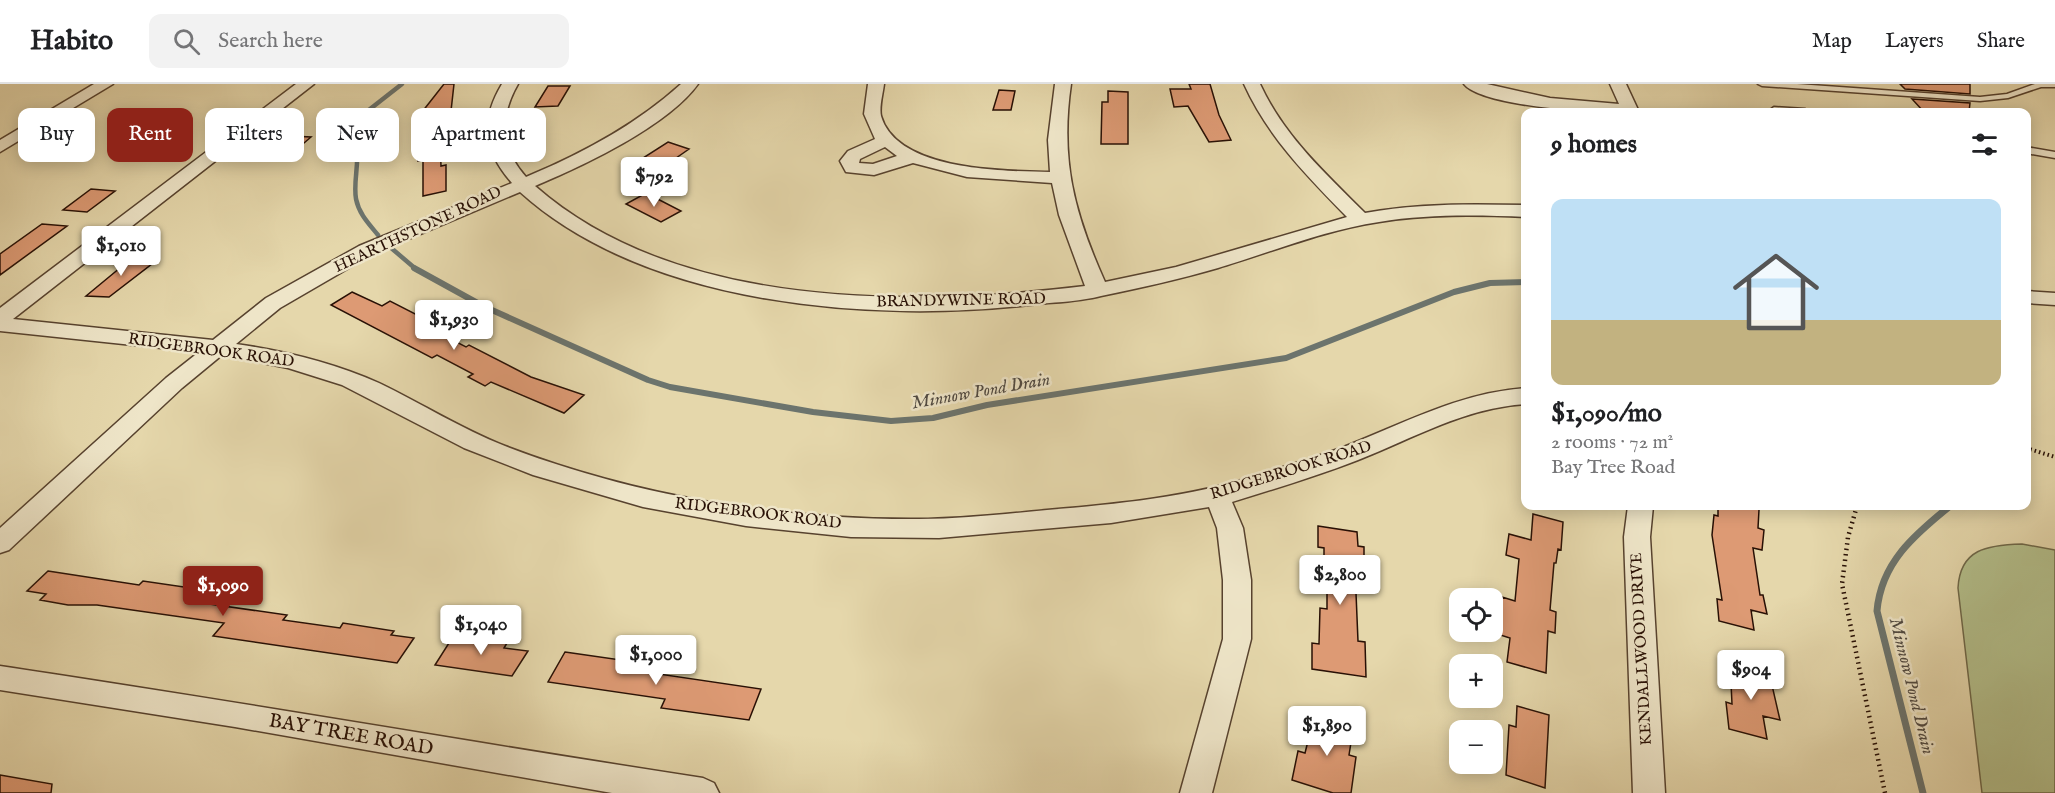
<!DOCTYPE html>
<meta charset="utf-8">
<style>
:root{--surface:#fff;--page:#f2f2f2;--text:#202124;--muted:#757577;--line:#e0e0e0;--accent:#8f2418}
body{margin:0;font-family:"IM FELL English",serif;background:var(--page);color:var(--text);height:100vh;display:flex;flex-direction:column;font-size:22px;white-space:nowrap}
*{box-sizing:border-box;margin:0}
p{font-size:20px;color:var(--muted)}
.icon{flex:none;width:33px;height:33px;fill:none;stroke:currentColor;stroke-width:2;stroke-linecap:round;stroke-linejoin:round}
.map{position:relative;flex:1;overflow:hidden}
.side{position:absolute;left:1521px;top:24px;width:510px;height:402px;display:flex;flex-direction:column;background:var(--surface);border-radius:12px;box-shadow:0 3px 15px #0003}
.side>*{flex:none}
.guide{position:absolute;left:18px;top:24px;width:570px;height:54px;display:flex;gap:12px}
.fabs{position:absolute;left:1449px;top:504px;display:grid;gap:12px}
.fabs a{display:grid;place-items:center;width:54px;height:54px;border-radius:12px;background:var(--surface);box-shadow:0 3px 15px #0003;font-size:30px}
.price{position:absolute;translate:-50% -51px;padding:0 14px;border-radius:6px;background:#fff;color:#222;font-size:20px;line-height:39px;filter:drop-shadow(0 2px 3px #0008)}
.price::after{content:'';position:absolute;left:50%;top:36px;width:18px;height:14px;margin-left:-9px;background:inherit;clip-path:polygon(0 0,100% 0,50% 100%)}
.price.current{background:var(--accent);color:#fff}
ul{padding:0;list-style:none}
li{display:grid;align-content:center;gap:12px;height:318px;padding:0 30px}
li+li{border-top:2px solid var(--line)}
li span{display:grid;place-items:center;height:186px;border-radius:12px;color:#555}
li>.icon{margin-inline-start:auto}
span .icon{width:108px;height:108px;fill:#fffc;stroke-width:1}
li b{font-size:26px}
h2{display:flex;justify-content:space-between;align-items:center;height:72px;padding:0 30px;font-size:26px}
.pill{padding:0 21px;border-radius:12px;background:var(--surface);box-shadow:0 3px 15px #0003;font-size:21px;line-height:54px}
.pill.current{background:var(--accent);color:#fff}
header{display:flex;align-items:center;gap:36px;box-sizing:border-box;height:84px;padding:0 30px;background:var(--surface);border-bottom:2px solid var(--line)}
header strong{font-size:28px}
nav{display:flex;gap:33px;margin-inline-start:auto;font-size:21px}
.search{width:420px;height:54px;background:var(--page);display:flex;align-items:center;gap:15px;box-sizing:border-box;padding:0 21px;border-radius:12px;color:var(--muted);font-size:22px}
.map>svg:first-child{display:block}
.green{fill:#b3be8a;stroke:#6e6748;stroke-width:1.5}
.lines{fill:none;stroke-linecap:round;stroke-linejoin:round}
.stream-far2{stroke:#6c746d;stroke-width:4.5}
.stream-far1{stroke:#6c746d;stroke-width:6}
.stream{stroke:#6c746d;stroke-width:7}
.building{fill:#dd9a74;stroke:#281005;stroke-width:1.5}
.lane-casing{stroke:#57422e;stroke-width:3}
.street-casing{stroke:#57422e;stroke-width:3}
.path-far1{stroke:#281005;stroke-width:4;stroke-dasharray:1.5 3;stroke-linecap:butt}
.path{stroke:#281005;stroke-width:4.5;stroke-dasharray:1.5 4;stroke-linecap:butt}
.lane{fill:#eee5c8;fill-rule:evenodd}
.street{fill:#eee5c8;fill-rule:evenodd}
.labels{text-anchor:middle;dominant-baseline:central;stroke-width:5;stroke-linejoin:round;paint-order:stroke}
.street-label{font-size:16px;fill:#281005;stroke:#eee5c8}
.water-label{font-size:18px;font-style:italic;fill:#504a42;stroke:#eee5c8}
.near-street-label{font-size:20px;fill:#281005;stroke:#eee5c8}
</style>
<header>
<strong>Habito</strong>
<div class="search"><svg class="icon" aria-label="search" viewBox="0 0 24 24"><circle cx="10" cy="10" r="6"/><path d="M15 15l6 6"/></svg>Search here</div>
<nav><a>Map</a><a>Layers</a><a>Share</a></nav>
</header>
<div class="map">
<svg width="2055" height="709" viewBox="0 0 2055 709">
<rect width="100%" height="100%" fill="#e5d7ab"/>
<filter id="stains"><feTurbulence type="fractalNoise" baseFrequency=".00333" numOctaves="4"/><feColorMatrix values="0 0 0 0 .2 0 0 0 0 .09 0 0 0 0 .02 0 0 0 .5 -.17"/></filter>
<radialGradient id="worn" r=".72"><stop offset=".6" stop-color="#630" stop-opacity="0"/><stop offset="1" stop-color="#630" stop-opacity=".3"/></radialGradient>
<path class="green" d="M2022,460L2055,466V709H1982L1958,504C1960,465 1987,461 2022,460Z"/>
<g class="lines">
<path class="stream-far2" d="M378,151C369,140 359,130 356,115C352,91 365,69 349,47L365,29L402,0
M390,163L417,186"/>
<path class="stream-far1" d="M414,184L483,222L648,296L670,303L813,328L891,337L933,334L987,321L1286,274L1454,208L1490,199L1526,198"/>
<path class="stream" d="M1923,709L1877,527C1881,479 1914,451 1950,422"/>
</g>
<path class="building" d="M444,0H454L451,27L444,28L440,53L441,82L446,81V107L423,112V76L418,77V46L415,47L418,29L422,28Z
M1189,0H1210L1219,31L1231,56L1209,58L1188,22L1174,23L1170,5H1191Z
M1900,0H1970V10L1905,5Z
M548,2H570L558,22L535,23Z
M999,6L1015,7L1011,26H993Z
M1108,7L1128,8V60H1101L1102,18H1108Z
M1912,15L1970,19L1969,28H1924Z
M289,52L311,53L290,71L267,70Z
M668,58L689,65L666,81L643,74Z
M91,105L115,107L87,128L63,126Z
M646,109L681,127L661,138L626,120Z
M42,140L67,142L0,191V170Z
M132,174L157,176L109,213L86,212Z
M352,208L382,222L390,217L433,239L427,243L466,263L469,261L531,293L584,311L564,329L491,298L485,302L468,293L473,290L437,271L432,274L331,221Z
M1718,422H1757L1759,426L1758,444L1764,446L1762,466L1753,464L1760,511H1763L1767,530L1751,526L1754,546L1719,537L1717,515L1722,516L1712,451L1714,431L1718,432Z
M1533,430L1563,438L1561,466L1558,465L1556,479H1554L1550,526L1556,528L1555,549L1548,547L1546,589L1507,578L1510,554L1494,549L1496,531L1501,532L1502,513L1515,517L1519,475L1506,471L1509,450L1531,456Z
M1318,442L1357,448L1358,462L1364,463V479L1357,478L1356,509L1358,557L1365,558L1366,593L1312,585V559L1319,560L1320,524L1327,525V484H1324V464L1318,463Z
M48,487L139,501L143,497L191,504L187,508L209,511L202,519L287,531L283,536L340,544L343,539L394,547L391,551L414,554L397,579L213,552L224,539L97,521H68L40,516L46,510L27,507Z
M454,551L507,559L504,564L528,567L512,592L435,581Z
M565,568L649,580L645,588L761,605L749,636L661,624L665,615L548,598Z
M1730,578L1769,588L1780,636L1763,632L1767,655L1729,645L1726,618L1732,620Z
M1517,622L1549,631L1545,704L1506,691L1509,641L1516,643Z
M1315,629L1354,640L1349,671L1356,673L1351,709H1333L1292,696L1298,667L1305,669Z
M0,691L52,700L51,709H0Z"/>
<g class="lines">
<g class="lane-casing">
<path id="lane" d="M1758,0H1797L1980,13L2007,10L2035,0H2055V3H2041L2008,14L1980,17L1762,2Z
M1774,23L1805,25L1809,28H1772L1770,26Z
M2026,63L2055,68V74L2026,69Z"/>
</g>
<g class="street-casing">
<path id="street" d="M94,0H113L0,68V56Z
M296,0H314L13,235L213,256L266,214L359,162L512,99C483,66 480,37 502,0H518C499,33 500,64 526,93C581,70 636,41 681,0H698C668,42 583,82 535,102C676,226 911,223 1085,202L1059,131L1052,99L967,93L913,79L874,91L846,88L840,77L848,67L875,55L864,30L868,0H884C883,9 879,23 881,32C897,87 1004,87 1050,88L1048,56L1055,0H1071C1060,76 1074,129 1105,198L1176,183L1347,133C1307,92 1268,53 1244,0H1260C1284,52 1325,89 1365,129C1418,119 1472,120 1526,121V133C1477,131 1427,130 1379,138C1325,146 1271,168 1218,184C1180,195 1140,204 1101,212C1082,217 1060,218 1039,220C877,240 647,223 520,108L373,170L280,224L236,260C285,267 334,279 379,299C421,319 461,345 505,362C635,412 779,436 919,435C962,435 1004,430 1047,426C1118,420 1190,413 1258,391C1286,382 1314,374 1341,364C1403,340 1458,309 1526,304V320C1464,324 1414,354 1358,376C1317,392 1274,405 1232,418L1243,444L1251,496V555L1212,709H1180L1223,555V496L1217,444L1209,423L1111,439L939,454L851,453L746,442L643,423L533,391L464,364L342,301L288,284L222,271L182,304L9,466L0,469V444L166,294L199,268L0,247V224ZM885,63L897,72L873,80L859,79L860,75Z
M1464,0H1487L1550,14L1619,20L1610,0H1626L1639,28C1609,31 1482,23 1464,0Z
M2026,207L2055,209V221L2026,219Z
M1628,422H1653L1650,453L1665,709H1633L1624,453Z
M0,582C235,617 468,658 703,694L714,699L719,709H612L235,643L0,606Z"/>
</g>
<path class="path-far1" d="M2026,364L2055,373"/>
<path class="path" d="M1857,422L1848,453L1842,500L1885,709"/>
<use href="#lane" class="lane"/>
<use href="#street" class="street"/>
</g>
<g class="labels">
<g class="street-label">
<text transform="translate(418 146) rotate(-25)">HEARTHSTONE ROAD</text>
<text transform="translate(961 217) rotate(-1)">BRANDYWINE ROAD</text>
<text transform="translate(211 267) rotate(8)">RIDGEBROOK ROAD</text>
<text transform="translate(1291 387) rotate(-17)">RIDGEBROOK ROAD</text>
<text transform="translate(758 430) rotate(7)">RIDGEBROOK ROAD</text>
<text transform="translate(1642 565) rotate(-93)">KENDALLWOOD DRIVE</text>
</g>
<g class="water-label">
<text transform="translate(981 308) rotate(-10)">Minnow Pond Drain</text>
<text transform="translate(1911 602) rotate(76)">Minnow Pond Drain</text>
</g>
<g class="near-street-label">
<text transform="translate(351 651) rotate(10)">BAY TREE ROAD</text>
</g>
</g>
<rect width="100%" height="100%" filter="url(#stains)"/>
<rect width="100%" height="100%" fill="url(#worn)"/>
</svg>
<div class="fabs">
<a><svg class="icon" aria-label="locate" viewBox="0 0 24 24"><circle cx="12" cy="12" r="6"/><path d="M12 2v4M12 18v4M2 12h4M18 12h4"/></svg></a>
<a>+</a>
<a>−</a>
</div>
<b class="price" style="left:654px;top:124px">$792</b>
<b class="price" style="left:121px;top:193px">$1,010</b>
<b class="price" style="left:454px;top:267px">$1,930</b>
<b class="price" style="left:1340px;top:522px">$2,800</b>
<b class="price current" style="left:223px;top:533px">$1,090</b>
<b class="price" style="left:481px;top:572px">$1,040</b>
<b class="price" style="left:656px;top:602px">$1,000</b>
<b class="price" style="left:1751px;top:617px">$904</b>
<b class="price" style="left:1327px;top:673px">$1,890</b>
<div class="guide">
<a class="pill">Buy</a>
<a class="pill current">Rent</a>
<a class="pill">Filters</a>
<a class="pill">New</a>
<a class="pill">Apartment</a>
</div>
<section class="side">
<h2>9 homes<svg class="icon" aria-label="filters" viewBox="0 0 24 24"><path d="M4 7h16M4 17h16"/><circle cx="9" cy="7" r="2"/><circle cx="15" cy="17" r="2"/></svg></h2>
<ul>
<li><span style="background:linear-gradient(#bfe0f5 65%,#c2b280 0)"><svg class="icon" aria-label="home" viewBox="0 0 24 24"><path d="M3 11l9-7 9 7M6 9v11h12V9"/></svg></span><div><b>$1,090/mo</b><p>2 rooms · 72 m²</p><p>Bay Tree Road</p></div></li>
</ul>
</section>
</div>
